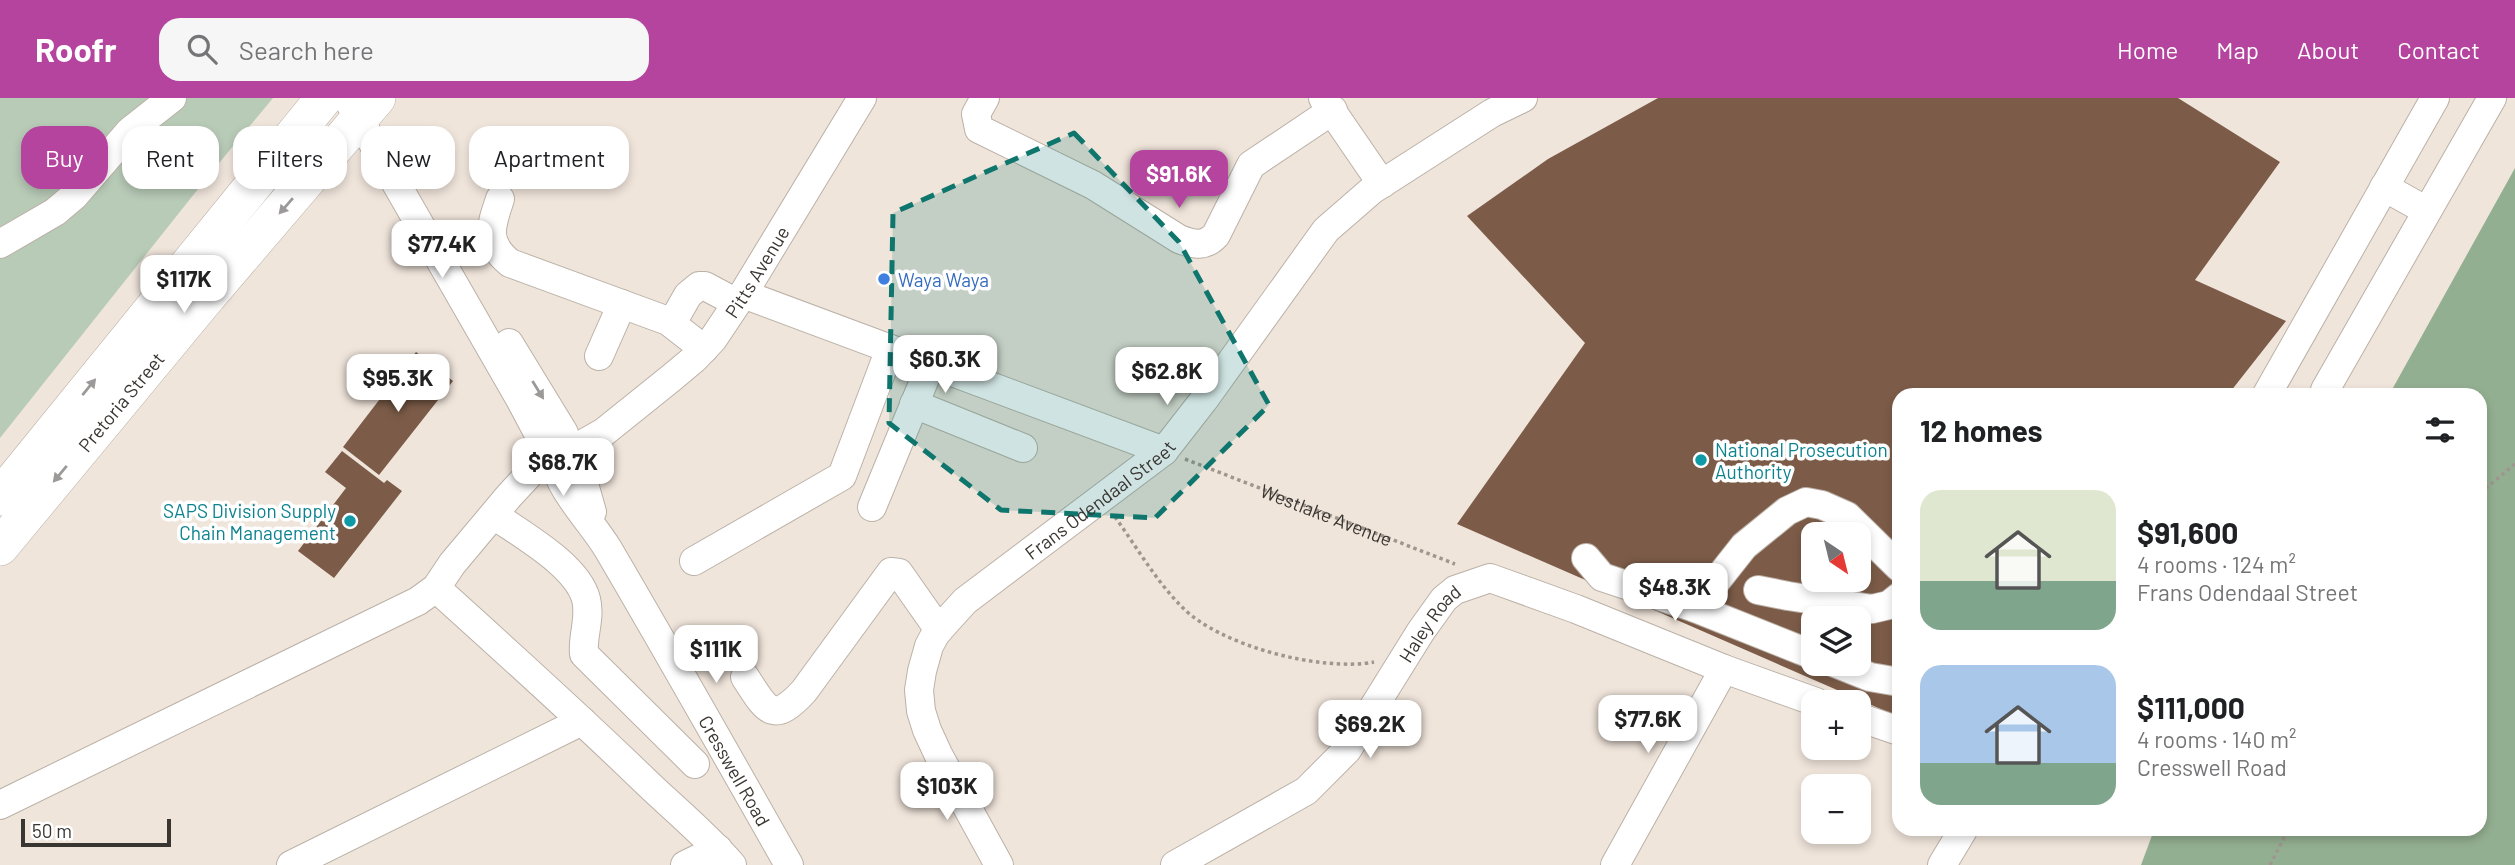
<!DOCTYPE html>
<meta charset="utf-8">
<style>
:root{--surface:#fff;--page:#f6f6f6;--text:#202124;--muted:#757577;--accent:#b5449f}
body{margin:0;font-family:Barlow,sans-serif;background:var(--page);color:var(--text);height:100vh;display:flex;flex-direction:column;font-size:26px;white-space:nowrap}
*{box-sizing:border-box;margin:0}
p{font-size:23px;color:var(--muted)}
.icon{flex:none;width:38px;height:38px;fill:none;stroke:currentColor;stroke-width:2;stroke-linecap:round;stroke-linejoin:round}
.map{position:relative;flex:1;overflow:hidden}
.details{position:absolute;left:1892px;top:290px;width:595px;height:448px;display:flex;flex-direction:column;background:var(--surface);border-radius:21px;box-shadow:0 4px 10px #0003}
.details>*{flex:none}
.banner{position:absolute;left:21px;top:28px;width:665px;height:63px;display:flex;gap:14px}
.needle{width:46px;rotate:145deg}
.fabs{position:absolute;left:1801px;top:424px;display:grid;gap:14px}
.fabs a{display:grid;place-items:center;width:70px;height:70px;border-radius:14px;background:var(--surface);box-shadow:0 4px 10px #0003;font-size:35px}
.scale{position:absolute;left:21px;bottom:18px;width:150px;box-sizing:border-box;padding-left:7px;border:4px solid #393531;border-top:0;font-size:19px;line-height:24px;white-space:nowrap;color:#393531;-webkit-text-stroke:5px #fff;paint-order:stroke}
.price{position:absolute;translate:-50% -60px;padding:0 16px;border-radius:14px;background:#fff;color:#222;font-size:23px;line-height:46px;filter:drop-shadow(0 2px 4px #0008)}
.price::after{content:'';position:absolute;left:50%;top:42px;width:21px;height:16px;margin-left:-10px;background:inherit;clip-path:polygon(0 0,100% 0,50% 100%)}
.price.selected{background:var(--accent);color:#fff}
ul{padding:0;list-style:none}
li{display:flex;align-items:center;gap:21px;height:175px;padding:0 28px}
li span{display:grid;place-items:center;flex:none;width:196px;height:140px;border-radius:21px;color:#555}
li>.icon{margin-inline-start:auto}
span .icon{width:84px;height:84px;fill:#fffc;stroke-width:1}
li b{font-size:30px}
h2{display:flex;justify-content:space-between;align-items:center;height:84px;padding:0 28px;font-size:30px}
.chip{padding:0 24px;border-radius:21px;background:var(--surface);box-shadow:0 4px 10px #0003;font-size:24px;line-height:63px}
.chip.selected{background:var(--accent);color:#fff}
header{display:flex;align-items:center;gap:42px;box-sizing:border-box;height:98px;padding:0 35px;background:var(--accent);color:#fff}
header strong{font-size:33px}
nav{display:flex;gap:38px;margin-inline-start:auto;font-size:24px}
.search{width:490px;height:63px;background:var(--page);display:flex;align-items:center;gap:18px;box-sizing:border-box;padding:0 24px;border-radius:21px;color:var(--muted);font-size:26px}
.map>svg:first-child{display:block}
.green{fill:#b8cbb7}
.forest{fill:#93af91}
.building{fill:#7c5c48;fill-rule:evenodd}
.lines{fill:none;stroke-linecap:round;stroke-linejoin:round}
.minor-casing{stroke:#bbb1a7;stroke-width:30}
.major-casing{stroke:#bbb1a7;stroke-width:38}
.path{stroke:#9f978f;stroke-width:3.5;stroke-dasharray:3.5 3.5;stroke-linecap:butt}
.minor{stroke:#fff;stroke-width:28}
.major{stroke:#fff;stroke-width:37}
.oneway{fill:#9c9a98}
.marked{fill:#0f766e;fill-opacity:0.2;stroke:#0f766e;stroke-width:5;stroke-dasharray:14 9;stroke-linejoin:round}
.shop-dot{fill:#3f7fe0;stroke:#fff;stroke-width:2.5}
.culture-dot{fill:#0f9aa8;stroke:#fff;stroke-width:2.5}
.labels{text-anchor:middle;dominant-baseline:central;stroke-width:7;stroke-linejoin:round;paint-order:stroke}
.street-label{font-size:19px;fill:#393531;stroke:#fff}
.shop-label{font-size:19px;fill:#366cbe;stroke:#fff;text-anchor:start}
.culture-label{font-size:19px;fill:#0d838f;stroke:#fff;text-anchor:start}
</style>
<header>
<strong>Roofr</strong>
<div class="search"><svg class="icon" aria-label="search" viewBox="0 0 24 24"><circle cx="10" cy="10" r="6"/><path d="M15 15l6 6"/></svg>Search here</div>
<nav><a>Home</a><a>Map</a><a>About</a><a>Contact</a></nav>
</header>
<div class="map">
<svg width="2515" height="767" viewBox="0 0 2515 767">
<rect width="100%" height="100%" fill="#f0e5db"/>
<path class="green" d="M0,0H273L210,76L0,340Z"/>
<path class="forest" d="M2515,70V767H2141L2154,732H2480V298L2389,297Z"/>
<path class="building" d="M1658,0H2178L2280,64L2195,182L2286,223L2227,298H1899V619L1457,426L1585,245L1467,118L1548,61ZM1813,436H1858V481H1813ZM1813,520H1858V565H1813Z
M416,254L453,283L379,377L343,349Z
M342,353L384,385L387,382L402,393L334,480L298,453L346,390L325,374Z"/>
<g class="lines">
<g class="minor-casing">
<g id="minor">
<path d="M347,0L520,301L545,348"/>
<path d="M985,0L976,16L979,31L1093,87L1179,141C1194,147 1205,149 1216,137L1251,67L1333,12"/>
<path d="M1323,0L1382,86"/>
<path d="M2384,89L2427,113"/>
<path d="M500,101C491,128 484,144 510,165L668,223L704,251"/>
<path d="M0,146L55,114L74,98L130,33L172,0"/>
<path d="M743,196L1164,353"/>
<path d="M672,225L688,197L699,188H705L737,205"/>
<path d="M509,245L564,335"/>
<path d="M599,258L622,206"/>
<path d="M2325,292L2492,0"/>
<path d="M2266,298L2435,0"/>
<path d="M914,306L1023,350"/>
<path id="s2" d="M576,350L604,334L670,281L694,261L713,241L743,196L862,0"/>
<path d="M575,354L592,414"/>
<path id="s3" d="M555,365C559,391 593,426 608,451C669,555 729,661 789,767"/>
<path d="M872,409L931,266"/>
<path d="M494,417C522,437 577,467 586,501C591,520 582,538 584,556L695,666"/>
<path d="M1586,460L1602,479L1695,510L1744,448L1787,413L1806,404L1822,407L1847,418L1899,469"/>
<path d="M694,463L842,378L890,251"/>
<path d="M436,490C506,553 576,616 644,682C673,710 705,736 732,767"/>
<path d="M1758,492L1788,498L1872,511L1889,507L1899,499"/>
<path d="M1695,510L1813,557"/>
<path d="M1835,565L1870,579L1899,584"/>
<path d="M745,579C766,611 772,628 804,593L891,474L899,475L939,532"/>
<path d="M1858,619L1899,633"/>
<path d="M0,707L418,503L436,490L452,466L509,398L547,357"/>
<path d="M291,767L582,623"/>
<path d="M685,767L718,751"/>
<path id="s4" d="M999,767L939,658L927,632L921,613L919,592L922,573L929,548L936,535L965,503L1164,353L1203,303L1326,132L1372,92L1492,15L1523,0"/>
<path id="s5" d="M1175,767L1306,693L1347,652L1421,533L1444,501L1455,492L1490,480L1576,511L1724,571L1816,604"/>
<path d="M1615,767L1724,571"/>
<path d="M1942,767L1963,732"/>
</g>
</g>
<g class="major-casing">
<g id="major">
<path d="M0,399L324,0"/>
<path id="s6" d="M0,449L207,199L377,0"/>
</g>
</g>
<g class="path">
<path id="s1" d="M1185,361L1455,466"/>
<path d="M2480,395L2515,366"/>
<path d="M1115,419C1136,448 1156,483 1182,509C1220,548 1321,574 1374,564"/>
<path d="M2270,767L2288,732"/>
</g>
<use href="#minor" class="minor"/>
<use href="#major" class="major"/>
</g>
<defs><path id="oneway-solid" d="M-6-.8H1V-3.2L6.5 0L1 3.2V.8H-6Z" transform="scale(1.75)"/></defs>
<g class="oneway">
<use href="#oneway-solid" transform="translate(286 108) rotate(131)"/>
<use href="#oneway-solid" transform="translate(89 289) rotate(-51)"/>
<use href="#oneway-solid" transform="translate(538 292) rotate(58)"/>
<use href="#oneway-solid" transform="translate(60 376) rotate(130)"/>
</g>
<path class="marked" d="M1074,35L1179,144L1269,307L1155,420L1001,412L889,325L893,115Z"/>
<circle class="shop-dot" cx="884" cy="181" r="7"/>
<g class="culture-dot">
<circle cx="1701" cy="362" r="7"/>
<circle cx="350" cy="423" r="7"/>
</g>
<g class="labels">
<g class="street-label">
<text stroke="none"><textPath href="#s2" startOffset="256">Pitts Avenue</textPath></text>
<text stroke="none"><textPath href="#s6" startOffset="189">Pretoria Street</textPath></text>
<text stroke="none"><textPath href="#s4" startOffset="466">Frans Odendaal Street</textPath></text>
<text stroke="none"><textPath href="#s1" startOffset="152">Westlake Avenue</textPath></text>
<text stroke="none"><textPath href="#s5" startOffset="360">Haley Road</textPath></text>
<text stroke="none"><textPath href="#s3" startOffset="357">Cresswell Road</textPath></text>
</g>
<g class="shop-label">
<text x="898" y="181">Waya Waya</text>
</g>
<g class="culture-label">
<text x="1715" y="351">National Prosecution<tspan x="1715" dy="22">Authority</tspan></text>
<text x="336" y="412" text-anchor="end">SAPS Division Supply<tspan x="336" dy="22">Chain Management</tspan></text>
</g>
</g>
</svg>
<div class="fabs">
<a><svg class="needle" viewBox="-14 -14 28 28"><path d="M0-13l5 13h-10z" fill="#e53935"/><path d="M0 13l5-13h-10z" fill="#757577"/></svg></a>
<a><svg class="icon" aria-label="layers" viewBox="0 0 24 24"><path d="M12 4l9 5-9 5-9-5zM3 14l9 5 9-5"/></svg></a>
<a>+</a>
<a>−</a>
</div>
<div class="scale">50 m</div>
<b class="price selected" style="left:1179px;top:112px">$91.6K</b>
<b class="price" style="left:442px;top:182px">$77.4K</b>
<b class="price" style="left:184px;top:217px">$117K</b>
<b class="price" style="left:945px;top:297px">$60.3K</b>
<b class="price" style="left:1167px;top:309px">$62.8K</b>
<b class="price" style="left:398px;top:316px">$95.3K</b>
<b class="price" style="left:563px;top:400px">$68.7K</b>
<b class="price" style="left:1675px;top:525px">$48.3K</b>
<b class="price" style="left:716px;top:587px">$111K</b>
<b class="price" style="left:1648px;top:657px">$77.6K</b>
<b class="price" style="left:1370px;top:662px">$69.2K</b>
<b class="price" style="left:947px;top:724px">$103K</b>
<div class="banner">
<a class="chip selected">Buy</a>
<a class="chip">Rent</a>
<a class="chip">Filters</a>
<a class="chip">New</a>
<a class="chip">Apartment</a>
</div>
<section class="details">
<h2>12 homes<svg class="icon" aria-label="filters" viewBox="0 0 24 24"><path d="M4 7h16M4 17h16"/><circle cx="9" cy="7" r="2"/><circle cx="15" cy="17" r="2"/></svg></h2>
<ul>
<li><span style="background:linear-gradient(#dfe7d0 65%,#7fa58c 0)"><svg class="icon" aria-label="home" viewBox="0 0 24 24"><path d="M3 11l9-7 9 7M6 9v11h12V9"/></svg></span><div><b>$91,600</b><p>4 rooms · 124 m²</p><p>Frans Odendaal Street</p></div></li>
<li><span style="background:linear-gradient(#a9c7e8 70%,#7fa58c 0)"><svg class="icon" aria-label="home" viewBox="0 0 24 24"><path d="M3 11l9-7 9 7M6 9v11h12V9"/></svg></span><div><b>$111,000</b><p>4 rooms · 140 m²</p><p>Cresswell Road</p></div></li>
</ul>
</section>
</div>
